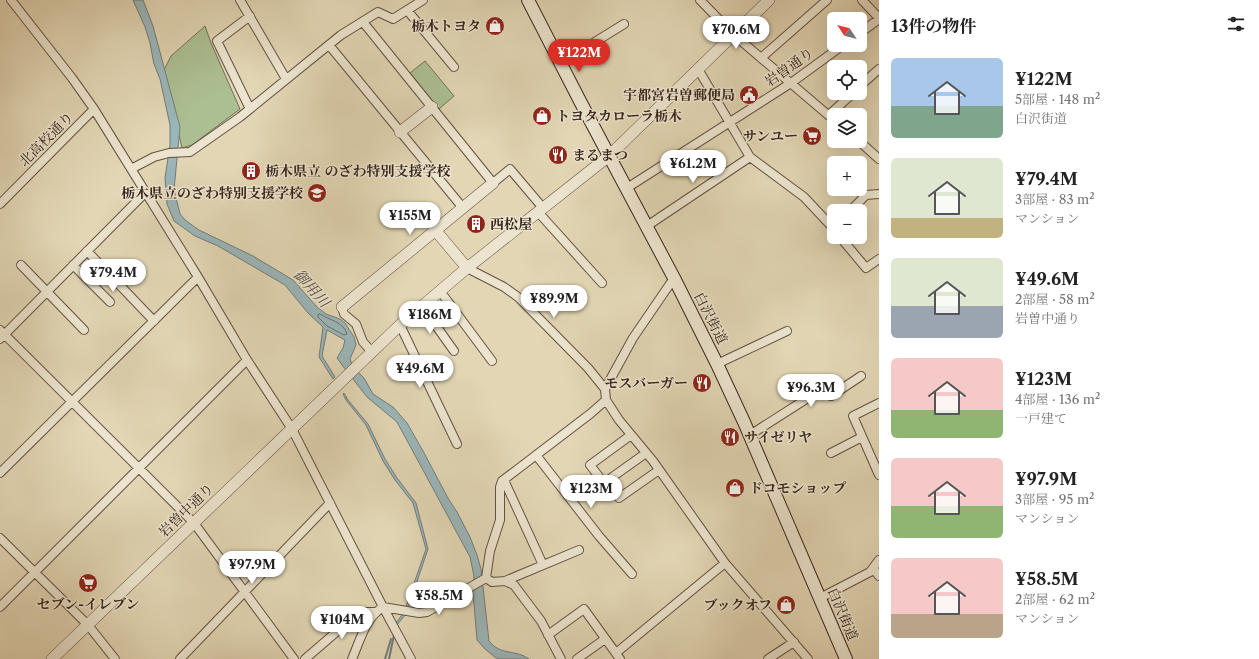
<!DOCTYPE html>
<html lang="ja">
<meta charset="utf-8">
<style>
:root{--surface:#fff;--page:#f2f2f2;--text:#222;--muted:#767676;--accent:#d93025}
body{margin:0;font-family:"Libre Caslon Text","Noto Serif JP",serif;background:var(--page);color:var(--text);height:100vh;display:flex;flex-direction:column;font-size:15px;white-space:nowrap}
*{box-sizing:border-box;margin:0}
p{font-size:13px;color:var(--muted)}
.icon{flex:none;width:22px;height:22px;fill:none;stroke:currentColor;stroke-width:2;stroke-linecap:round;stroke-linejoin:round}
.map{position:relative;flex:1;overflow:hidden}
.sheet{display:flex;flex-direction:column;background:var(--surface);width:380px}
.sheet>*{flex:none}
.needle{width:26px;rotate:306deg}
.controls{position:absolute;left:827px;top:12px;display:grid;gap:8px}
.controls a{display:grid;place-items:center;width:40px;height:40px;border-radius:6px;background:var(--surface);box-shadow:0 4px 16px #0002;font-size:20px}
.price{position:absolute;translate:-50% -34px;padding:0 9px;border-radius:14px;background:#fff;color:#222;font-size:13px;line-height:26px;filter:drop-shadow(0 1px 2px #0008)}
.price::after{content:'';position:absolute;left:50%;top:24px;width:12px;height:9px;margin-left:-6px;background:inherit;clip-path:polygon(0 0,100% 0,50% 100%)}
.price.selected{background:var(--accent);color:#fff}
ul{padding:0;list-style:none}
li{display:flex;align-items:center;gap:12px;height:100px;padding:0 12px}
li span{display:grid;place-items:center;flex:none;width:112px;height:80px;border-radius:6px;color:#555}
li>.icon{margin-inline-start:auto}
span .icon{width:48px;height:48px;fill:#fffc;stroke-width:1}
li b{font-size:17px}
h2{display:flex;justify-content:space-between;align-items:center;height:48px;padding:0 12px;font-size:17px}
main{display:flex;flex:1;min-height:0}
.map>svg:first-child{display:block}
.green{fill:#acbf92;stroke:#727258}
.water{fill:#9bb6b9;stroke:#737c7b}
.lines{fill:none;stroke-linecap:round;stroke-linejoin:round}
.shore{stroke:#696e6b;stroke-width:1}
.stream{stroke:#737c7b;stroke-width:2}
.minor-casing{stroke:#625243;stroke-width:10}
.tertiary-casing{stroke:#625243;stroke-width:12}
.secondary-casing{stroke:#37261d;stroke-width:14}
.minor{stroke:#ece4ce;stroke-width:8}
.tertiary{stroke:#ece4ce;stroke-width:11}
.secondary{stroke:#ece4ce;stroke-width:12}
.labels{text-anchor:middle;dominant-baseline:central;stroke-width:3;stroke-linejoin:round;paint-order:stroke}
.poi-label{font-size:14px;font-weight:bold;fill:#37261d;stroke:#ece4ce;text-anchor:end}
.street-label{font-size:14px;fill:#37261d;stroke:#ece4ce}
.water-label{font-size:15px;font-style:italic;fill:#504a44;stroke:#ece4ce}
</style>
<main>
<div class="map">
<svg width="879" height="659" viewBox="0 0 879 659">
<rect width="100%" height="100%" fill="#e2d6b4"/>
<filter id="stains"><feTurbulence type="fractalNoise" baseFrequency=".005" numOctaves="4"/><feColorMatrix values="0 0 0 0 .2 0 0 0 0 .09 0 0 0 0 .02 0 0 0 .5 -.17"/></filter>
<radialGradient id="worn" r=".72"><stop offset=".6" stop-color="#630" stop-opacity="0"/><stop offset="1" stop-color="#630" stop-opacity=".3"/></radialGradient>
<path class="green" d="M205,26L211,43L240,109L192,145L182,148L164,70L171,56Z
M425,61L454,96L439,109L410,73Z"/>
<path class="water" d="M133,0H143L153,26L180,127L174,190L180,214L185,220L199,230L253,256L293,280L317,307L326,314L340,319L345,323L354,337L356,345L350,359L353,367L364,378L373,394L393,407L407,423L423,451L449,500L457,512L470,537L477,555L481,569L489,641C501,656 515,649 529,659H500L496,658L485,649L477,640L473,592L474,576L470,557L397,422L367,397L342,365L337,358L343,348L345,340L327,330L322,356L335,377L333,379L319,357L323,327L308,313L285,285L218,246L195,236L174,221L167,204L165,178L170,145V125L160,79L154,64L150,43L145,27Z
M344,393L348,400L368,424L385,459L397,478L416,503L428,549L406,614L397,625L396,623L404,612L426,549L413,503L395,480L383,461L366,425L346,400L343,394Z"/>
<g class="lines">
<path class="shore" d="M320,314C329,320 344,322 347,334L344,335L327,326L318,317V315Z"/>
<path class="stream" d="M385,659L391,639
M389,659L394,635"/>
<g class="minor-casing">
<path id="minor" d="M11,0L72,78L94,109L198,277L247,360L292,429L383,607L411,659
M240,0L286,79
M700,0L734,35L834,120
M862,0L879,18
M407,10L454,67
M250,16L217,41L250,109
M363,22L493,183L510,169L543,208
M860,33L879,19
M329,45L463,208
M761,58L827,0
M561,63L624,24
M698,69L750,157L804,197L834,229
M860,86L879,69
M829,115L853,93
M859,141L879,159
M131,169L154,157L169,153L190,152L240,117L341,35L378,12L393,19L423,0
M627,188L791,83L843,45
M0,204L94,109
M850,211L866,195L879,194
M538,212L602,283
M647,226L750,157
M840,237L866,268L879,259
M87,251L154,321
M21,265L84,330
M73,265L110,302
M467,268L504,287L518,297L588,368L605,389L606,400L619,420L653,461L725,563L808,659
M440,291L492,361
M422,306L454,351
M342,307L344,314L356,324L363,342L372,352
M400,325L457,444
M0,330L194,523L294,659
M0,339L146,192
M717,364L787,331
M605,389L633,338L674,278
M879,403L853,416L879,475
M631,435L590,465L604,483L646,453
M750,435L825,387L831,396L861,376
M831,453L862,437
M536,455L599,536L632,574
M0,473L198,277
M504,480L543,565
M619,498L659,470
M0,538L88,625L115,659
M873,568L879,576
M486,578L490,551L500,520V487L502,481L590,414L606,400
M486,578L492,582L505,581L514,585L541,621L561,659
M505,581L579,550
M820,598L870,572L879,560
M0,607L247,360
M548,635L584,609L620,659
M616,653L725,563
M180,659L330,503
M305,659L356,615L365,612H376
M352,659C360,641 365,618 383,607L419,613L427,612L486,578
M577,659L605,639
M768,659L794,642"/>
</g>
<g class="tertiary-casing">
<path id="tertiary" d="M400,132L432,107
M436,231L467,268
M342,307L493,183
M52,659L400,325L467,268L609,156L769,0"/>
</g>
<g class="secondary-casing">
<path id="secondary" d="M528,0L581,103L674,278L717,364L744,422L846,659"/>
</g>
<use href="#minor" class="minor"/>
<use href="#tertiary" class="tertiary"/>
<use href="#secondary" class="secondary"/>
</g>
<defs>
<g id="shop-disc" transform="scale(1)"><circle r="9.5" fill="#8f2418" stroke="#ece4ce"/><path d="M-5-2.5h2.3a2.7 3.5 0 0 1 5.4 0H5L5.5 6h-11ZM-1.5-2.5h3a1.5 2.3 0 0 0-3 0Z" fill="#fff"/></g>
<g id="civic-disc" transform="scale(1)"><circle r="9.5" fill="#8f2418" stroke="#ece4ce"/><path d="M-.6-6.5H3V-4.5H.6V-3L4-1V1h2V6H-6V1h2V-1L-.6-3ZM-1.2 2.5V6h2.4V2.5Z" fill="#fff"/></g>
<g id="supermarket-disc" transform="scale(1)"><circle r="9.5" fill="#8f2418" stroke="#ece4ce"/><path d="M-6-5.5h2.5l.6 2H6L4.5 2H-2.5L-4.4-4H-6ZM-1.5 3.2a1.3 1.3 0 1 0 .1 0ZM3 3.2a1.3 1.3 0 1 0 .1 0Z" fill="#fff"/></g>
<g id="restaurant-disc" transform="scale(1)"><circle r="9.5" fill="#8f2418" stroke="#ece4ce"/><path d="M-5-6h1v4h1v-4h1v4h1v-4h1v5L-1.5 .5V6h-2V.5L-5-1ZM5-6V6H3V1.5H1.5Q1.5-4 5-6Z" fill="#fff"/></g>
<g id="building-disc" transform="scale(1)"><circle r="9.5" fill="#8f2418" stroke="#ece4ce"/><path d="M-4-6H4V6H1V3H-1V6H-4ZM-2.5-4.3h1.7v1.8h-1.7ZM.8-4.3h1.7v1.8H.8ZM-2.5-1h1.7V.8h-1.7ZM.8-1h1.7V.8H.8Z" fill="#fff"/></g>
<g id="school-disc" transform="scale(1)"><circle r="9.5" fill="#8f2418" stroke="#ece4ce"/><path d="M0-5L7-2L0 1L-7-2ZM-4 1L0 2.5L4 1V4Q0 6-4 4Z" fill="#fff"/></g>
</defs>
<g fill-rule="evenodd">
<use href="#shop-disc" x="495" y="26"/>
<use href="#civic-disc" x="749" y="95"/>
<use href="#shop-disc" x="542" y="116"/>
<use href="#supermarket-disc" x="812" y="136"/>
<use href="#restaurant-disc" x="558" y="155"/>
<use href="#building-disc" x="251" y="171"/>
<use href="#school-disc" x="317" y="193"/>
<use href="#building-disc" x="476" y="224"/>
<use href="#restaurant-disc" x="702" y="383"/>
<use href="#restaurant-disc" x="730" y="437"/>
<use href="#shop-disc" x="735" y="488"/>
<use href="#supermarket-disc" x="88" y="583"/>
<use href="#shop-disc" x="786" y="605"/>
</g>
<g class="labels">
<g class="poi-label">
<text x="481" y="26">栃木トヨタ</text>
<text x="735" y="95">宇都宮岩曽郵便局</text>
<text x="556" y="116" text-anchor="start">トヨタカローラ栃木</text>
<text x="798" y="136">サンユー</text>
<text x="572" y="155" text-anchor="start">まるまつ</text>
<text x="265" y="171" text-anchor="start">栃木県立 のざわ特別支援学校</text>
<text x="303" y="193">栃木県立のざわ特別支援学校</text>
<text x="490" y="224" text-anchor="start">西松屋</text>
<text x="688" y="383">モスバーガー</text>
<text x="744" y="437" text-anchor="start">サイゼリヤ</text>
<text x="749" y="488" text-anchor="start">ドコモショップ</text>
<text x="88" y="604" text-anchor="middle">セブン-イレブン</text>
<text x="772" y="605">ブックオフ</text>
</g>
<g class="street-label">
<text transform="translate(789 67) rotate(-35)">岩曽通り</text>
<text transform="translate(46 139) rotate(-45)">北高校通り</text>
<text transform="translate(711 318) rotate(63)">白沢街道</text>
<text transform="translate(186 510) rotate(-44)">岩曽中通り</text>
<text transform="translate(843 614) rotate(67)">白沢街道</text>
</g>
<g class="water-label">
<text transform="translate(312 288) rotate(48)">御用川</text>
</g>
</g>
<rect width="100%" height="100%" filter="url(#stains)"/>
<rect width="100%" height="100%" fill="url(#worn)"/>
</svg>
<div class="controls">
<a><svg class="needle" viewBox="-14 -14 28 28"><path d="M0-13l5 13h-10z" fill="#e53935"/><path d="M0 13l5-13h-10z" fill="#767676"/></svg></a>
<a><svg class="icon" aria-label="locate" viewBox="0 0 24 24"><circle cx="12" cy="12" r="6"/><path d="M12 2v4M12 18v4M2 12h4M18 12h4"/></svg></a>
<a><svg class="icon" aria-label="layers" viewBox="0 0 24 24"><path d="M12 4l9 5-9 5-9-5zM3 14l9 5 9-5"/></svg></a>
<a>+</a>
<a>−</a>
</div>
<b class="price" style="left:736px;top:50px">¥70.6M</b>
<b class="price selected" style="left:579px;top:73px">¥122M</b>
<b class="price" style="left:693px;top:184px">¥61.2M</b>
<b class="price" style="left:410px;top:236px">¥155M</b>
<b class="price" style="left:113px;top:293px">¥79.4M</b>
<b class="price" style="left:554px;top:319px">¥89.9M</b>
<b class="price" style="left:430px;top:335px">¥186M</b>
<b class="price" style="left:420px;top:389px">¥49.6M</b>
<b class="price" style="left:811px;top:408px">¥96.3M</b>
<b class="price" style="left:591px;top:509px">¥123M</b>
<b class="price" style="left:252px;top:585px">¥97.9M</b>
<b class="price" style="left:439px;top:616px">¥58.5M</b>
<b class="price" style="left:342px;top:640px">¥104M</b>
</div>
<section class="sheet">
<h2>13件の物件<svg class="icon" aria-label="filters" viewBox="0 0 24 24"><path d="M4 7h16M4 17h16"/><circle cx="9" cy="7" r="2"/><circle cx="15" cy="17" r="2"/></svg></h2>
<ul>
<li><span style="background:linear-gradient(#a9c7e8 60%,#7fa58c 0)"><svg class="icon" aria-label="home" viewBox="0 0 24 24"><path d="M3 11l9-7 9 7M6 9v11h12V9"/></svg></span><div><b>¥122M</b><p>5部屋 · 148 m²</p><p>白沢街道</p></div></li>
<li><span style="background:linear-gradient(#dfe7d0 75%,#c2b280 0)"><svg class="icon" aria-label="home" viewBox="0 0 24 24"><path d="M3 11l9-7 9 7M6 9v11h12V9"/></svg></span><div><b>¥79.4M</b><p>3部屋 · 83 m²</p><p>マンション</p></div></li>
<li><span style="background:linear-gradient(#dfe7d0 60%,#9aa5b1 0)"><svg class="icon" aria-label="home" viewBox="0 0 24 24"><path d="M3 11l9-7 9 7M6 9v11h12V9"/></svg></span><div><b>¥49.6M</b><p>2部屋 · 58 m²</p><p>岩曽中通り</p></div></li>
<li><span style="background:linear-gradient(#f6c9c9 65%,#8fb573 0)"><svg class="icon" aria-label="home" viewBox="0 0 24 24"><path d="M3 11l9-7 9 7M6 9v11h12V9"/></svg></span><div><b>¥123M</b><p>4部屋 · 136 m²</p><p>一戸建て</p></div></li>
<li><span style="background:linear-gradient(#f6c9c9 60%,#8fb573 0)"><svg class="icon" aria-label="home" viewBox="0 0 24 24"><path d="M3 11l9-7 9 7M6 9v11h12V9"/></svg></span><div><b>¥97.9M</b><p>3部屋 · 95 m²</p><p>マンション</p></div></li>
<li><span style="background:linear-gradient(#f6c9c9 70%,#b9a48a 0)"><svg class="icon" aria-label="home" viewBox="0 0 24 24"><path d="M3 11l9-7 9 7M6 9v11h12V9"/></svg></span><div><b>¥58.5M</b><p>2部屋 · 62 m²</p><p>マンション</p></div></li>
</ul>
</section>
</main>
